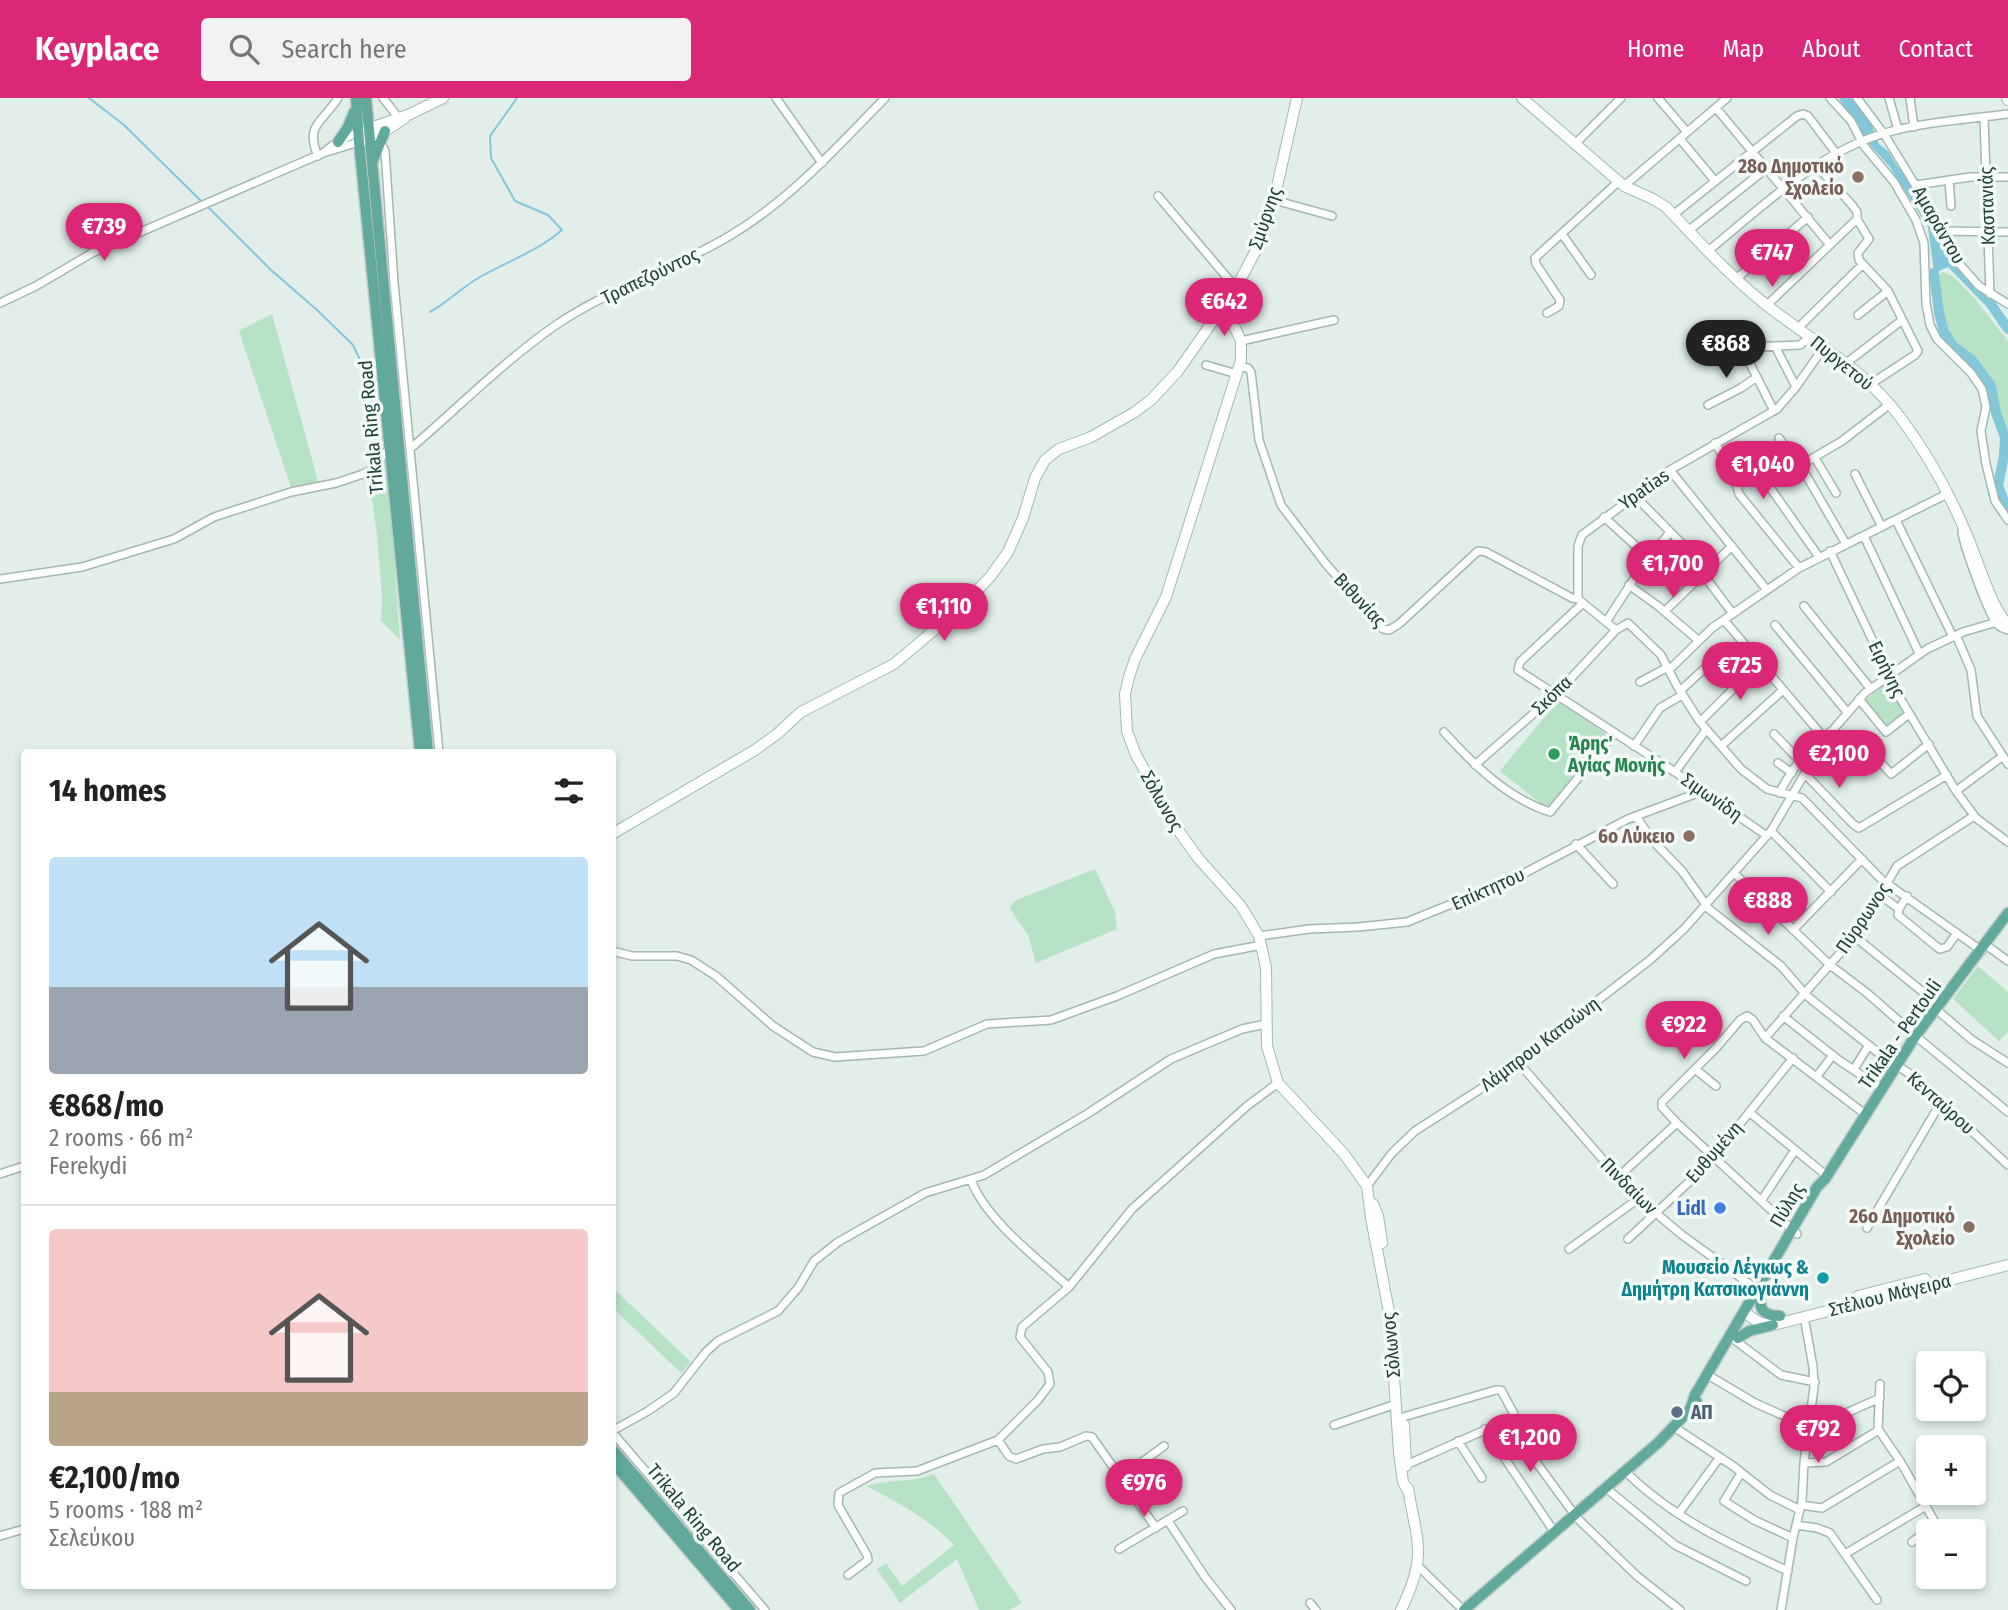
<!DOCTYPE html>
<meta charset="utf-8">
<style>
:root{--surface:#fff;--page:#f2f2f2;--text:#222;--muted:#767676;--line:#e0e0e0;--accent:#db2777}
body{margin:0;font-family:"Fira Sans Condensed",sans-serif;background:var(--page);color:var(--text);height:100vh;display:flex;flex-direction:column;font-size:26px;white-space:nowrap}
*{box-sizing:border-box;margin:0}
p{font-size:23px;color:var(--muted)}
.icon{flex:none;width:38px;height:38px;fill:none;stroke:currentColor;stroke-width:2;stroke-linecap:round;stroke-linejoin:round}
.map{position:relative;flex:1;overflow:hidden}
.drawer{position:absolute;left:21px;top:651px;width:595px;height:840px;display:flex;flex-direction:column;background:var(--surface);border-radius:7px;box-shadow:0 4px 10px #0003}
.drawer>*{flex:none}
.fabs{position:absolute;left:1916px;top:1253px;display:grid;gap:14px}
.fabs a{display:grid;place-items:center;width:70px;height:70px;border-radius:7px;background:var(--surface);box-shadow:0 4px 10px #0003;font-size:35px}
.price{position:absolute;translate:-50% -60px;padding:0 16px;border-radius:24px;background:var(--accent);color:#fff;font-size:23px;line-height:46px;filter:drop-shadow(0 2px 4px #0008)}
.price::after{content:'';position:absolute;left:50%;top:42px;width:21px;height:16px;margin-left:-10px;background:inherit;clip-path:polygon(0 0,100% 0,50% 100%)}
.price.selected{background:#222;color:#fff}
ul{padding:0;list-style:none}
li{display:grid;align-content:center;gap:14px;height:371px;padding:0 28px}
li+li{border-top:2px solid var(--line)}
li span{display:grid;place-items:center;height:217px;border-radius:7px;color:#555}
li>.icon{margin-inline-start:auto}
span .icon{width:126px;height:126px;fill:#fffc;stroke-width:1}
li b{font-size:30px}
h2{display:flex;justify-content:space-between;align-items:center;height:84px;padding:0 28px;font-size:30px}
header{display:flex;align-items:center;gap:42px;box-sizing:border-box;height:98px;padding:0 35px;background:var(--accent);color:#fff}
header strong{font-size:33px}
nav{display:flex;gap:38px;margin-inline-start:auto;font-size:24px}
.search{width:490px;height:63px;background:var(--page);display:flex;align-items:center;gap:18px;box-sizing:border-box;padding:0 24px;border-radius:7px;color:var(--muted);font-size:26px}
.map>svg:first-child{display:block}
.green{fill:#b8e2c6}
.water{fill:#83c7da}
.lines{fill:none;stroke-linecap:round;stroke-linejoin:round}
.stream{stroke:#83c7da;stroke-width:2}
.river{stroke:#83c7da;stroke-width:10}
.street-casing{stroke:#a3b7b1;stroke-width:10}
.secondary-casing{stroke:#9ebbb3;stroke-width:12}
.primary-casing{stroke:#c0cac8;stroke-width:13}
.street{stroke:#fff;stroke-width:7}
.secondary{stroke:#fff;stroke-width:10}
.primary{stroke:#60a99b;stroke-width:10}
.education-dot{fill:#8d6e63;stroke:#f3faf7;stroke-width:2.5}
.leisure-dot{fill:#2e9e5b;stroke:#f3faf7;stroke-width:2.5}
.shop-dot{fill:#3f7fe0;stroke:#f3faf7;stroke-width:2.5}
.culture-dot{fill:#0f9aa8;stroke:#f3faf7;stroke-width:2.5}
.service-dot{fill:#5c6f8a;stroke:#f3faf7;stroke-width:2.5}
.labels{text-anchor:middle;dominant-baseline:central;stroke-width:7;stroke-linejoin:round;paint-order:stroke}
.education-label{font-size:19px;font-weight:bold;fill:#785e54;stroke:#f3faf7;text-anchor:end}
.street-label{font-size:19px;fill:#1f413a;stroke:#f3faf7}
.leisure-label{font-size:19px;font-weight:bold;fill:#27864d;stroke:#f3faf7;text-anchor:start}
.shop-label{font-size:19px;font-weight:bold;fill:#366cbe;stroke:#f3faf7;text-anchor:end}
.culture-label{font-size:19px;font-weight:bold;fill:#0d838f;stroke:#f3faf7;text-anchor:end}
.service-label{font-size:19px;font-weight:bold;fill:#4e5e75;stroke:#f3faf7;text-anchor:start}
</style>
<header>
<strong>Keyplace</strong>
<div class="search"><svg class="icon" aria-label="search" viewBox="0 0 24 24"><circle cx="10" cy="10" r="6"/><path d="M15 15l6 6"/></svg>Search here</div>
<nav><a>Home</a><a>Map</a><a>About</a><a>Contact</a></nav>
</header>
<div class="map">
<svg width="2008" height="1512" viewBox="0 0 2008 1512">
<rect width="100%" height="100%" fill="#e1eee9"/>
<path class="green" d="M1943,174L1953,178L1974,200L2008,243V339L1998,314V297L1993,288L1972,259L1946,235L1941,220L1936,179Z
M272,216L319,387L292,392L239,233Z
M385,361L387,364L400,542L381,523L382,500L377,436L368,377Z
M1887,585L1906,617L1886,632L1865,602Z
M1558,603L1609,638L1549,712L1500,673Z
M1095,771L1115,814L1117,831L1036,865L1028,837L1010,811L1014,803Z
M1978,868L2008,894V934L1999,943L1953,901Z
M613,1190L691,1264L681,1275L613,1210Z
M934,1376L1022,1505L1010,1512H979L957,1461L900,1505L877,1471L886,1465L902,1488L954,1447C929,1421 898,1404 866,1388C889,1381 911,1385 934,1376Z"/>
<path class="water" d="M1839,0H1851L1871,25L1879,46L1888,53L1897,68L1906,78L1914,91L1915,102L1936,127L1939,143L1953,167L1934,175L1928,129L1889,68L1862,38L1856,22L1844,9Z"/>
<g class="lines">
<path class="stream" d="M89,0L124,27L201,103
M208,109L271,172L317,212L353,247L360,262L374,315L376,352
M430,214C448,204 462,189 480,179C508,163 538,153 562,132L548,117L515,103L491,60L490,38L517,0"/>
<path class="river" d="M1953,167L1990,205L2008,231
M1934,175L1939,215L1944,234L1953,248L1971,261L1991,288L1996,315L2005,339L2004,357L1998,388L2008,413"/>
<g class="street-casing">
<path id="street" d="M383,0L398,19
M776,0L822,65
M1658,0L1687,34
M1830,0L1851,23L1864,48L1894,84L1916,122L1924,145L1926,205L1930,227L1937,241L1971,275L1982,291L1986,309L1981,333L1986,366L1995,403L2008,422
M1857,0L1884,36L1919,93L1956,162L1979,188L2008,206
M1889,0L1898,32
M1910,0L1914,29
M1716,10L1830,147
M1984,19L1990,196
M1680,41L1715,83
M380,44L385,53L394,185L439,654
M1574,47L1621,0
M323,55L333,47L358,34
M318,58C304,27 324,23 338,0
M1949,82L1951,108
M1916,87L1970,79H2008
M1624,88L1727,0
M1158,98L1236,190
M1274,102L1332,118
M1673,117L1797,18L1803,16L1808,18L1836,55
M1857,121L1869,141L1858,155L1859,162L1888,193L1918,253L1915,257L1869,287
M1688,133L1767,70
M1939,133L2008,134
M1562,136L1591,177
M1708,153C1766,106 1821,50 1896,32C1932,23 1971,21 2008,16
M1736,181L1808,119
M0,205L36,188L92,155L323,55L359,44
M1767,207L1857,121V114L1852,107L1816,67
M1547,215L1559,208L1560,202L1536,166L1535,160L1618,84
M1858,217L1888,193
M1798,230L1863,166
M1241,243L1334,222
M1775,248L1796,289
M1742,250L1774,313
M1719,254L1751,249L1800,247L1810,239
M1845,266L1901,223
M1206,267L1237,276
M1240,269L1248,270L1251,274L1259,342L1281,407L1326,466L1383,531L1389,532L1399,526L1478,453L1486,454L1572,500L1578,501
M1708,307L1741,290L1757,279
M1779,340L1806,377L1846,446
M1715,345L1734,377L1739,396L1799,470
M411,350C459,309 504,263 556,227C610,190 675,171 731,137C791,101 837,49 885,0
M1815,360L1836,395
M1670,372L1767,492
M1855,376L1882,429
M1634,397L1693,457L1703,476L1733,516
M1604,419L1649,460
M1896,422L1953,539
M1964,431L1962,434C1964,448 1989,519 1998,527C2001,530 2005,531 2008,532
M1864,438L1919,555
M1830,453L1900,600L1956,693L1976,720L2008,744
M1819,459L1769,388L1770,385L1842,343L1890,306
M0,481L82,469L174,441L214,419L291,394L336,385L363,376L371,372L385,355L391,352
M1629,487L1658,508L1698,542
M1582,506L1520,564L1518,572L1675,674L1767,738
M1804,508L1870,590
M1665,513L1732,448
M1724,522L1825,641
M1606,524L1639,473L1670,434
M1775,527L1847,614
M1616,532L1578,501V448L1582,437L1670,372L1777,311L1796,289L1824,249
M1956,537L1971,572L1977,618L2008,666
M1669,572L1712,530L1799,470L1947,396
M1640,584L1668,569
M1680,593L1705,570L1744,546
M1859,601L1886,634L1909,616
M1700,624L1760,564
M1444,634C1474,667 1507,700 1550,714L1615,635
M1830,634L1857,659
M1774,636L1801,664
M1634,648L1660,610L1682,597
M1721,648L1783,592
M1872,655L1891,676L1929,646
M1778,665L1792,675
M1475,667L1559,593L1616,532L1628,525L1661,557L1677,588L1700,624L1741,671L1767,691L1802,700L1882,782L1982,853
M1675,674L1706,632
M1805,676L1853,726L1859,730L1947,677
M1956,693L2003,658
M1779,695C1787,681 1803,651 1820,650
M1636,718L1652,742L1682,773L1709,811L1781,868L1807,898L1881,957L1913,978L2008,1067
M1771,733L1831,794
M1576,746L1613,786
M1734,775L1830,867L1867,895L1924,945L2008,1014
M1880,797L1899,811
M1907,798L1899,811L1898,817L1937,849L1940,851L1947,849L1957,835
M1793,832L1862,761
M1259,838L1309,831L1358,829L1407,824L1513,781L1628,721L1703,693
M1854,838L1940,908
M1986,847L2008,863
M612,853L632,858H677L691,862L716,878L773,928L813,954L835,959L924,953L987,926L1051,922L1117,898L1214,856L1262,847
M1937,912L1972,942L2008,965
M1783,918L1840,963L1881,990
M1765,940L1849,845L1874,808L1897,768L1974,718
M1518,964L1631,1094L1682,1137L1758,1192
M1695,971L1716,988
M1854,971L1869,947
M1817,978L1833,957
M1749,1014L1827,1078
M0,1076L24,1068
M1617,1080L1677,1025
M971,1082C986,1122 1038,1161 1069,1189
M1367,1088L1392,1055L1415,1033L1496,981L1650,862L1684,831L1771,733L1825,641L1865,595L1927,551L1963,534L2004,522
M1761,1103L1795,1052
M1867,1130L1941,1004
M1797,1136L1677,1025L1662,1009V1004L1716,950L1740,922L1747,918L1753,922L1765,940L1865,1016
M1628,1141L1706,1068L1793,960
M1569,1151L1638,1101
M1736,1243L1781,1277L1815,1284
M1713,1280L1755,1305L1809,1329
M1880,1286L1878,1331L1900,1363L1936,1426L1912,1444
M1403,1319L1496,1292H1501L1514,1316L1512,1320L1406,1367
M1508,1322L1531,1357L1577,1420L1637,1478L1680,1512
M1334,1327L1396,1306
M1674,1329L1733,1368L1770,1397L1800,1412
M1485,1331L1555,1435
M1808,1332L1880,1300
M612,1333L648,1313L674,1295L706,1254L718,1243L778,1213L798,1190L814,1163L838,1144L925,1095L984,1077L1087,1016L1171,961L1242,931L1266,926
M612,1334L765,1512
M998,1342L1009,1358L1016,1361L1043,1351L1060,1349L1086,1338L1092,1339L1156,1430
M1458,1343L1482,1380
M1804,1365L1826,1364L1879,1332
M1626,1374C1671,1419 1731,1447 1788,1473
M1741,1375L1724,1403L1754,1422L1793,1440
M1120,1380L1164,1348
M1606,1390L1675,1447L1746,1483
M1801,1407L1822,1410L1900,1363
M1679,1415L1720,1359
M1168,1423L1205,1479L1231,1512
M1796,1427L1817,1430L1830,1435L1877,1502
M0,1438L24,1431
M1119,1451L1183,1413
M1845,1456L1926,1408
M1418,1468L1463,1512
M848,1477L868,1462L867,1457L838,1407L839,1395L875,1375L917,1373L998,1342L1038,1302L1050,1286L1048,1274L1020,1239L1022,1229L1069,1189L1132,1111L1247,1008L1278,985
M1310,1505L1316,1512
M1781,1512L1793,1440L1802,1403L1804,1365L1814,1289L1813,1269L1804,1218"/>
</g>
<g class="secondary-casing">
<path id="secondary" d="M1522,0L1624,88L1653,101L1666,109C1698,143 1729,177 1765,206C1811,242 1865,272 1900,319C1927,355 1951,398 1968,440C1979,465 1990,507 2008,527
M2007,0L2008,2
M362,33L408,17L443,0
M363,43L385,33L405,20
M1225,208L1241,243V262L1166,499L1135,561L1129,579L1125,596L1127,633L1136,657L1178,732L1198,760L1241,808L1259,838L1266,870L1267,948L1278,985L1344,1056L1367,1088L1371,1120L1390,1219L1399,1355L1403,1384L1409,1395
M612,736L755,652L777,636L801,614L894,566L958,512L990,479L1008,454L1023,420L1035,380L1045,362L1059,351L1091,339L1135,314L1152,301L1178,273L1236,190L1263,139L1274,102L1297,0
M1373,1106L1378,1118L1382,1145
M1858,1198L1925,1181
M1745,1215L1760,1225L1773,1227L2008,1167
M1404,1327L1406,1368
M1401,1512C1428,1456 1417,1446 1408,1390"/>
</g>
<g class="primary-casing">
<path id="primary" d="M356,0L359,44L420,654
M366,0L428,654
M338,44L348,29L354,14
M373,62L385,33
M1761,1198C1758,1213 1766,1218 1780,1218
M1738,1240L1749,1233L1773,1227
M1691,1309L1695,1297L1817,1089L1825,1081L1914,940L2008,815
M612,1351L750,1512
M612,1363L739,1512
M1464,1512L1659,1344L1697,1304"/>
</g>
<use href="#street" class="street"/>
<use href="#secondary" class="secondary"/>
<use href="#primary" class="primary"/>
</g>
<g class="education-dot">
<circle cx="1858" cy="79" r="7"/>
<circle cx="1689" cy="738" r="7"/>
<circle cx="1969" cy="1129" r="7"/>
</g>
<circle class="leisure-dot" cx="1554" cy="656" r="7"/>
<circle class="shop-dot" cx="1720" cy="1110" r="7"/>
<circle class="culture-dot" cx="1823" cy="1180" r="7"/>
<circle class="service-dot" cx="1677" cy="1314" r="7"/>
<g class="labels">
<g class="education-label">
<text x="1844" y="68">28ο Δημοτικό<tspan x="1844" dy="22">Σχολείο</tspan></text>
<text x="1675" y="738">6ο Λύκειο</text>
<text x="1955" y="1118">26ο Δημοτικό<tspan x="1955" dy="22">Σχολείο</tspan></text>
</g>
<g class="street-label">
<text transform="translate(1987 108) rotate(-92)">Καστανιάς</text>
<text transform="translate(1265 120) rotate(-71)">Σμύρνης</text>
<text transform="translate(1939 127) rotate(60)">Αμαράντου</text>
<text transform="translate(650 178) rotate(-26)">Τραπεζούντος</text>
<text transform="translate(1842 265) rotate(39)">Πυργετού</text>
<text transform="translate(371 329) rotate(-95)">Trikala Ring Road</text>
<text transform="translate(1644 391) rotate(-35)">Ypatias</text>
<text transform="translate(1360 502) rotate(47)">Βιθυνίας</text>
<text transform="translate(1887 571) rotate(64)">Ειρήνης</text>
<text transform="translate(1552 597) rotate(-44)">Σκόπα</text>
<text transform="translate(1712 699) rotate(35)">Σιμωνίδη</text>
<text transform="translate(1162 703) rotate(60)">Σόλωνος</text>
<text transform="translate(1488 791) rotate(-24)">Επίκτητου</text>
<text transform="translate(1863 820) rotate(-56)">Πύρρωνος</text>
<text transform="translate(1900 936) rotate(-55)">Trikala - Pertouli</text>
<text transform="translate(1540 946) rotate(-37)">Λάμπρου Κατσώνη</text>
<text transform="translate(1941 1005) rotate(42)">Κενταύρου</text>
<text transform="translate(1714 1054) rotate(-49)">Ευθυμένη</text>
<text transform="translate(1629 1088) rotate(45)">Πινδαίων</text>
<text transform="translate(1787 1107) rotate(-59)">Πύλης</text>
<text transform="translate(1890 1197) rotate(-14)">Στέλιου Μάγειρα</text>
<text transform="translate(1391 1247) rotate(-95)">Σόλωνος</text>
<text transform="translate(694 1420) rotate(50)">Trikala Ring Road</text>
</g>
<g class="leisure-label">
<text x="1568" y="645">Άρης'<tspan x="1568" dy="22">Αγίας Μονής</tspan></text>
</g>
<g class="shop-label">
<text x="1706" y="1110">Lidl</text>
</g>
<g class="culture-label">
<text x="1809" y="1169">Μουσείο Λέγκως &amp;<tspan x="1809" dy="22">Δημήτρη Κατσικογιάννη</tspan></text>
</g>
<g class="service-label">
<text x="1691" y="1314">ΑΠ</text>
</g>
</g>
</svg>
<div class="fabs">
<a><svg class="icon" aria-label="locate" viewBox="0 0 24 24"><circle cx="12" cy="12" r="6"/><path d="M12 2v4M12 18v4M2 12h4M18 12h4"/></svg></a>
<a>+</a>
<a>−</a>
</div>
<b class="price" style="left:104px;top:165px">€739</b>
<b class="price" style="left:1772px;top:191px">€747</b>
<b class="price" style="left:1224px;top:240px">€642</b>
<b class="price selected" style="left:1726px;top:282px">€868</b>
<b class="price" style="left:1763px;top:403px">€1,040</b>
<b class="price" style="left:1673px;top:502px">€1,700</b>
<b class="price" style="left:944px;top:545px">€1,110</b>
<b class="price" style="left:1740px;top:604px">€725</b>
<b class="price" style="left:1839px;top:692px">€2,100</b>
<b class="price" style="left:1768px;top:839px">€888</b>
<b class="price" style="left:1684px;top:963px">€922</b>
<b class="price" style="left:1818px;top:1367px">€792</b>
<b class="price" style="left:1530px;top:1376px">€1,200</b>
<b class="price" style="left:1144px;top:1421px">€976</b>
<section class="drawer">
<h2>14 homes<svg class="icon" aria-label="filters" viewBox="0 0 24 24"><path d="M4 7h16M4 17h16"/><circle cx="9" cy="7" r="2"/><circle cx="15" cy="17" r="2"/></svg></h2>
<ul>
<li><span style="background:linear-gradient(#bfe0f5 60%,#9aa5b1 0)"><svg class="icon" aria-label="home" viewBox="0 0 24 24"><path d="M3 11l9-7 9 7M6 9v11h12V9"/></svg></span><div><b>€868/mo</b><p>2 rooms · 66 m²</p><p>Ferekydi</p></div></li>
<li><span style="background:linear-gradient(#f6c9c9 75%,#b9a48a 0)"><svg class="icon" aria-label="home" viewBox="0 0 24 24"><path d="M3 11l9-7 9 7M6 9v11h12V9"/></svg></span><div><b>€2,100/mo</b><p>5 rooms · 188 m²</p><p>Σελεύκου</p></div></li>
</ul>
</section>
</div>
